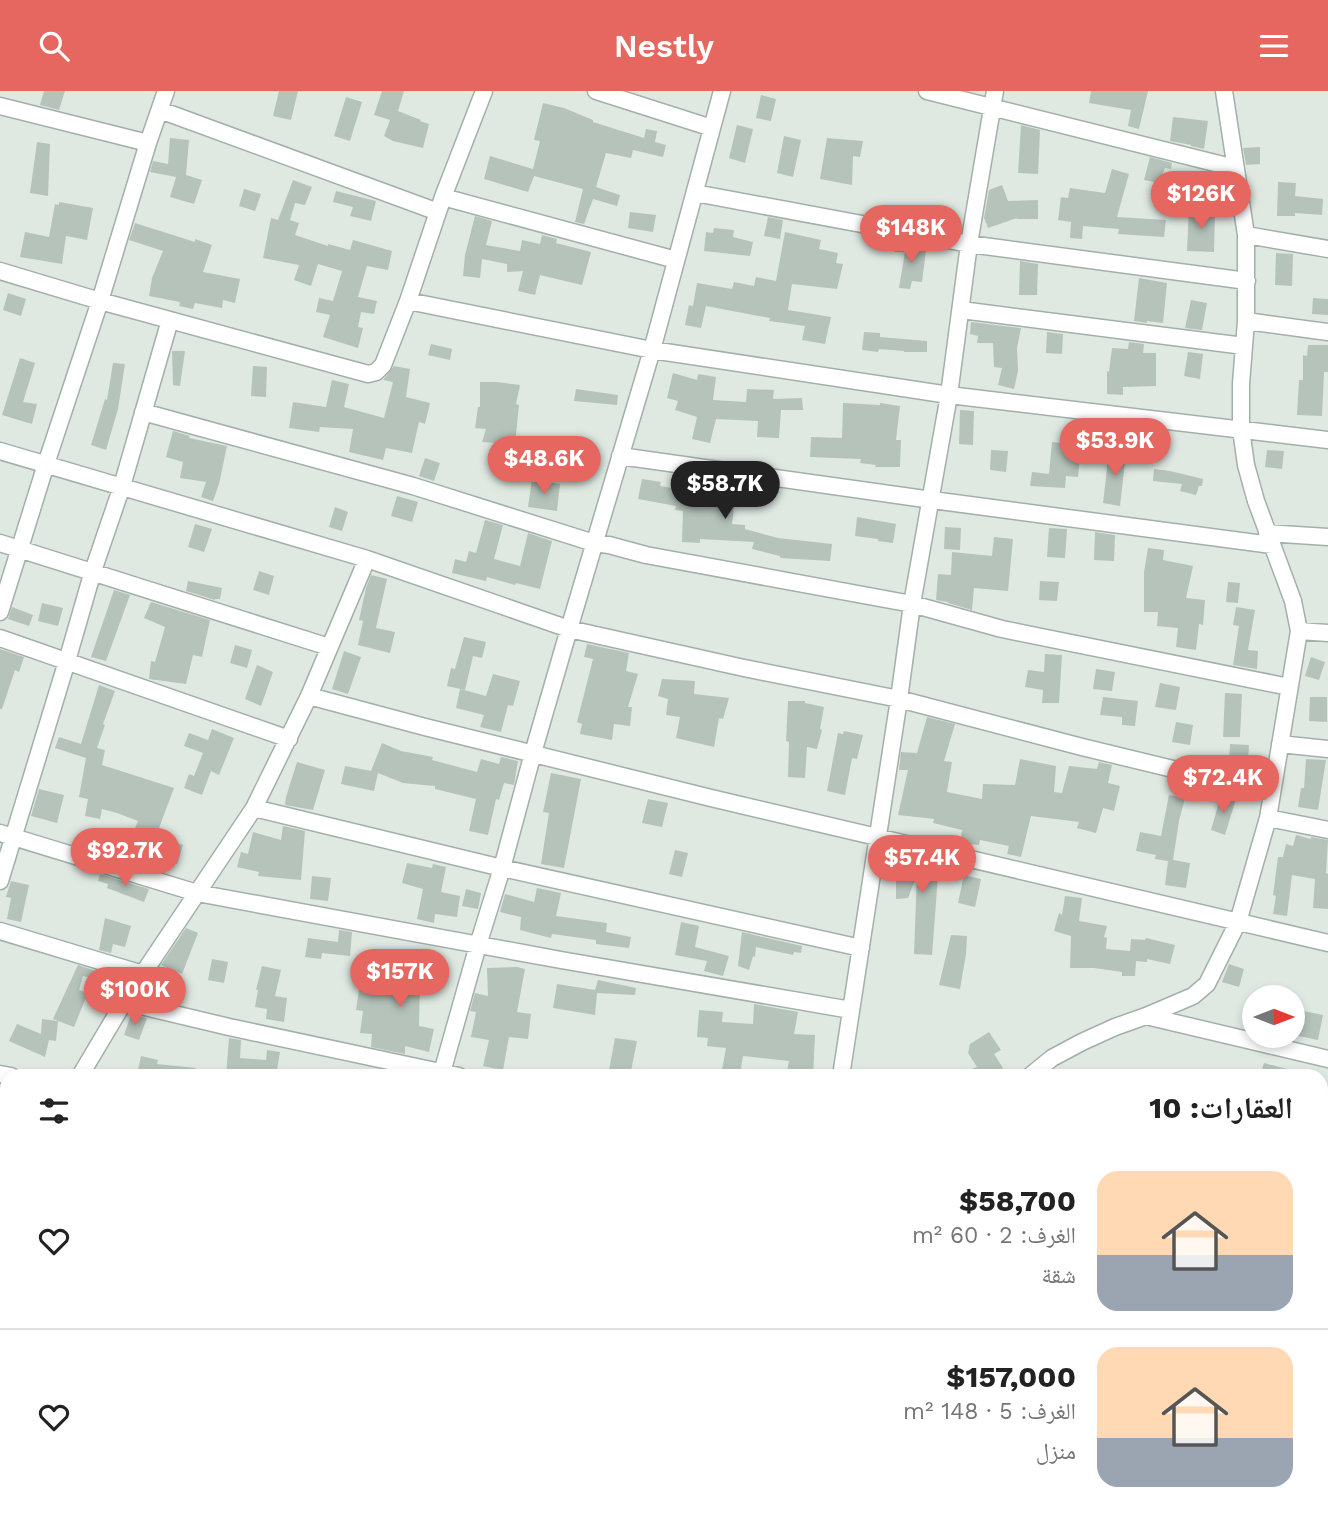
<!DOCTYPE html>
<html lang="ar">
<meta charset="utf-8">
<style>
:root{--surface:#fff;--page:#f6f6f6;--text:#222;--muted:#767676;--line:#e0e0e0;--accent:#e66760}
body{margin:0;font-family:"Work Sans","Noto Naskh Arabic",sans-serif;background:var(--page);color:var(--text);direction:rtl;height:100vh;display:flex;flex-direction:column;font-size:26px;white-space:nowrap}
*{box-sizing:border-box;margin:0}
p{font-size:23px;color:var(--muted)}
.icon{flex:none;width:38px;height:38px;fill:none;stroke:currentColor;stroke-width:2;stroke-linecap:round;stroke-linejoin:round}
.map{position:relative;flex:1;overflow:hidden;direction:ltr}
.sheet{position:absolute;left:0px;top:978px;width:1328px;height:450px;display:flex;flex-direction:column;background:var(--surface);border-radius:21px 21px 0 0;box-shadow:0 4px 10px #0003;direction:rtl}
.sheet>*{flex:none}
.needle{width:46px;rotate:90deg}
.fabs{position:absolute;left:1242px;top:894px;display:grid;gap:14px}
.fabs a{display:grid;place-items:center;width:63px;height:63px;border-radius:50%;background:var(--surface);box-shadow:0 4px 10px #0003;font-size:35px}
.price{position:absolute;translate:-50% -60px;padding:0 16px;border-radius:24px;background:var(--accent);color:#fff;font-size:23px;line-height:46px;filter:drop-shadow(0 2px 4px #0008)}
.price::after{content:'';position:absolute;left:50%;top:42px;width:21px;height:16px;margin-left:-10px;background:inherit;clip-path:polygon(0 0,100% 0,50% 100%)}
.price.selected{background:#222;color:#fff}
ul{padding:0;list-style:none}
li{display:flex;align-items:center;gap:21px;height:175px;padding:0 35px}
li+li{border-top:2px solid var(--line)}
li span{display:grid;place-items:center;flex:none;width:196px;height:140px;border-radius:21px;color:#555}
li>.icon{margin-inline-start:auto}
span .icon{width:84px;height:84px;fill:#fffc;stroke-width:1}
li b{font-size:30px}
h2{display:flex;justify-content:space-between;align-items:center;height:84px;padding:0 35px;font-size:30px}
header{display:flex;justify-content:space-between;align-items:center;height:91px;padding:0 35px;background:var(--accent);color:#fff;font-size:32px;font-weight:600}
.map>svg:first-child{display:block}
.building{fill:#b5c3bb}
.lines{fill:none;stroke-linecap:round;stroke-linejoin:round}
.street-casing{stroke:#a2b0a8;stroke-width:19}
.primary-casing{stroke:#bcc3c0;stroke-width:24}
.path{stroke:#82aa96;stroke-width:2.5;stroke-dasharray:3.5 5;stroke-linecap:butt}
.street{stroke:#fff;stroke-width:16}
.primary{stroke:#679b84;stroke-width:21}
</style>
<header><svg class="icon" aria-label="menu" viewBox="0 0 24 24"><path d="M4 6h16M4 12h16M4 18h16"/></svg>Nestly<svg class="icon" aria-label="search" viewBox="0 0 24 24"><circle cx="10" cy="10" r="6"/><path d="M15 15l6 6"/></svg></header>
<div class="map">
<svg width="1328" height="1427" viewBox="0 0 1328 1427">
<rect width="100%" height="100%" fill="#dfe9e2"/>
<path class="building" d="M44,0H65L59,19L40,14Z
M279,0H298L291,29L273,25Z
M382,0H404L398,20L421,29L420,30L429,33L423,57L393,50L384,45L390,29L374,24Z
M1091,0H1148L1139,38L1128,35L1131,19L1089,12Z
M761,4L776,8L771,30L756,27Z
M346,6L362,11L350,50L334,45Z
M543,12L564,17L593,29V31L644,47L646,38L657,40L655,51L666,54L663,66L633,59L631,67L606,62L596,96L620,104L617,115L593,108L584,133L575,131L583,98L534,85L528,101L484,88L490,65L533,78L540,50L534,49Z
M1173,26L1208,30L1204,58L1191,55V54L1170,50Z
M737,34L753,38L745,72L729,67Z
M1021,34L1040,39L1038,83L1018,82Z
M784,45L801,49L793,86L777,82Z
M170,47L189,49L186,84L202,89L194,113L170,106L176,86L150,81L153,70L168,73Z
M827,47L863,50L860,66L853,65L852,94L820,88Z
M37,51L50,53L48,105L30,102Z
M1260,56V73L1246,74L1243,57Z
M1150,66L1172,72L1171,78L1165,77L1159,92L1144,89Z
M1112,78L1129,83L1117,126L1166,129L1164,146L1118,143L1119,138L1083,135L1082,148L1070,147L1071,131L1058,129L1061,106L1068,107L1070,97L1105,102Z
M293,89L312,96L305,114L295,112L290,129L299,132L295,144L328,155V153L350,159L353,149L392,160L388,179L367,175L358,206L377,210L374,223L361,221L358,236L363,237L358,257L323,246L330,224L316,221L319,207L333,210L342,180L318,173L311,195L294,189L299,174L263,167L271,127L278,129Z
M1278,91L1296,92L1295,105L1323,108L1322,124L1295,122V125H1277Z
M1002,94L1008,110L1038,109V128H1016L1017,127L988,137L984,127L989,99Z
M244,98L261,103L255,120L239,115Z
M336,100L376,110L371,130L350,125L353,116L333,111Z
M59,111L93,117L87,149L66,145L62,173L20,166L25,141L49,146L55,113L59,114Z
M1189,115L1201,116L1200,123L1215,124L1214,161L1187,160Z
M630,121L656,124L653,141L628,137Z
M475,125L492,130L486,154L520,160L522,149L540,153L542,144L557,148L556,152L591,161L582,194L540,184L535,204L518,200L523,180L507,181V173L482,168L480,187L463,185L465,164Z
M768,126L783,129L780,148L764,145Z
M135,132L195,151V148L212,154L203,181L240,188L235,212L223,209L222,217L195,212L193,218L179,215L180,211L149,205L152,187L163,160L129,149Z
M714,137L734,139L733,146L753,151L750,165L704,160L706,141L713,142Z
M785,141L821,149L819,158L838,162L836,172L843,173L837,198L792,193L788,219L831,226L825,253L802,249L805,235L769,230L770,227L706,215L701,237L685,234L689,214L693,215L697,192L732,198L734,191L754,195L756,186L776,190Z
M894,150L906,152V158L926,160L922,191L912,190L910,198L899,197L905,161H894Z
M1276,162L1293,163L1292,195L1275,194Z
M1020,170L1038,173L1037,204H1019Z
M1139,187L1167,192L1163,232L1147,230V232L1134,230Z
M8,202L26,208L21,225L3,219Z
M1313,207L1328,208V224L1312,223Z
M1191,209L1207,212L1202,239L1185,237Z
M971,231L1021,237L1017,257L1018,280L1014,298L998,294L1002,277L994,276L993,252H977L978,245L970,243Z
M864,241L880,242V246L927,250V261H904V260L879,258L878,261L862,259Z
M1047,241L1063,243L1062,263L1046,262Z
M1129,251L1144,253L1143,262H1156V295L1123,296V304L1107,303V280L1109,281L1112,257L1128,258Z
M431,253L452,258L450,269L428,264Z
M1308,254H1328V281H1324L1322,325L1297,324L1299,289H1303V264L1307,265Z
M172,260H185L180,295L173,294Z
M1188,261L1203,263L1200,288L1184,285Z
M20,267L35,272L23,311L37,313L32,333L2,324Z
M113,272L125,273L118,318L106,359L91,354L105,308L107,309Z
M253,275L267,276L266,306L251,305Z
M394,275L410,278L406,306L430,312L425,333L419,331L412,362L386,357L383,369L349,361L353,338L320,336L319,341L289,337L293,311L326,316L332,289L349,293L344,316L384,327L393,291L383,289Z
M673,282L697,289L698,283L716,286L713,309L746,311L747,298L774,299L773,308L802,307L803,319H781L779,347L757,346L758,330L716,328L710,352L692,348L697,326L675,319L678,310L667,307Z
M480,291H497L520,294L516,313L519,314L515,353L482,351L486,338L475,337L478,316H480Z
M576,298L618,304L617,314L574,310Z
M843,312L880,314V312L900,315L896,349H901L900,376H875L876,374L860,372L861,368L810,366L811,346L842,347Z
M960,319L974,320L973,354L959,353Z
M173,340L190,345L189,347L227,355L219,393L213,410L201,406L206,391L180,387L183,371L166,366Z
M1052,351L1081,354L1078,386L1066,385L1065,397L1030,395L1032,381L1049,383Z
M991,359L1008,360L1006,381L990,379Z
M1267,359L1284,360L1282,378L1265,376Z
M1109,360L1126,362L1120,415L1103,412Z
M425,367L440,372L434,390L419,385Z
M1154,378L1170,380L1203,388L1202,395H1199L1196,404L1180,400L1182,393L1153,390Z
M642,388L661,391L660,395L690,400L692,390L736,400L732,433L745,434V438L778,447L832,453L830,470L780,467V465L752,458L754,451L700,448V452L682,451L683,420L675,419L676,415L638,408Z
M532,389L560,393L557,420L528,416Z
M397,405L418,411L412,431L391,425Z
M335,416L348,421L342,440L329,436Z
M857,426L896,433L893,452L878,450V448L855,445Z
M485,429L503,434L494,468L520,475L528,442L552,450L540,498L516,492L515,494L487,486L486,490L452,482L455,468L466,471L469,460L476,462Z
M195,433L212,438L204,461L188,456Z
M945,436L961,437L960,459L944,458Z
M1049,437L1067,438L1065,467L1047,466Z
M1095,441L1115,444L1114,470L1094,469Z
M994,446L1013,448L1008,500L974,497L972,519L948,512V511L936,509L938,483L951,484L952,461L992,465Z
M1148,457L1164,459L1163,469L1193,475L1186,507L1205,509L1203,534L1199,533L1196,559L1176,556L1178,537L1157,535L1158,521H1144V481Z
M259,480L274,485L269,504L253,499Z
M371,484L387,488L376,537L395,541L390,562L358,554L363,530L359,529L366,497Z
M188,490L222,497L220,508H215V509L186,500Z
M1040,490L1059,491L1057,510L1039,509Z
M1228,491L1240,492L1238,512L1226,511Z
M114,499L130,504L106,570L91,566Z
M151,511L210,529L202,566L193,564L186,593L149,588L151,570L155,571L165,536L144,527Z
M42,512L63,517L58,535L38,530Z
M12,516L33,524L29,535L8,528Z
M1236,516L1255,519L1248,559L1258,560L1257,578L1233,574L1239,535L1233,534Z
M464,546L486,551L482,567L473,565L465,599L447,595L451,577L455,578Z
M587,553L629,562L626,580L638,583L628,616H632L630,635L614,633L612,649L580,643L582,633L577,631L593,568L584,566Z
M235,554L252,559L247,577L230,572Z
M0,558L24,566L19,581L15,579L2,618H0Z
M344,560L361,566L348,603L332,598Z
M1045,563L1062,564L1059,612H1042L1043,599L1025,596L1028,579L1044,581Z
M1311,566L1325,571L1319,589L1305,585Z
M257,574L273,581L261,615L245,608Z
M1096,578L1115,581L1112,600L1093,598Z
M493,583L520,590L513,615L508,614L501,641L480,636L484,624L456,617L460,598L486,605Z
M662,588L695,590L694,603L729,607L723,628L719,627L714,656L676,647L680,626L666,624L668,608L658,605Z
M1160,592L1180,596L1176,619L1155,616Z
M99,594L115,600L103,633L105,634L97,657L105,659L102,674L174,697L156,745L135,737L138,730L117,722L102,718L100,728L85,725L88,708L79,706L86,667L55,657L59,646L81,653Z
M1225,602L1242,603L1240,646H1223Z
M1103,606L1138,610L1135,635L1122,634V626L1100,624Z
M1310,606H1327V631L1309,630Z
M788,610H805V612L824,616L820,638L822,639L817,658L807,656L805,687L788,686L789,651L786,650Z
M927,626L955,633L944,670L952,671L947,701L982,708L983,693L1015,694L1020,668L1056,675L1054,701L1062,702L1069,675L1097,678L1099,671L1112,674L1108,692L1120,695L1114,720L1103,717L1096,742L1077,737L1079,731L1031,725L1021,766L1007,763L1009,755L980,749L979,754L960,752L962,739L933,732L934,728L898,724L908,679H899L901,661L917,662Z
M1176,631L1193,634L1190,654L1172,651Z
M212,638L234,647L219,684L211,680L202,704L184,697L189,683L194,685L203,662L184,655L189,642L208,649Z
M844,640L863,644L857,668L852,667L845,704L827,700L838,642L843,643Z
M382,652L401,660L433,666L432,669L477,681L481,668L499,673L501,666L518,670L514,694L504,692L499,709L496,708L488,744L469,740L476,708L435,698V695L403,692L378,682L374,700L341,693L345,675L371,680Z
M1230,653L1249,654L1248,672L1229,671Z
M1306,668L1326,669L1318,719L1298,716L1301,697H1304Z
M297,671L325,679L313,719L285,714L286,706Z
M551,682L581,688L564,777L541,773L549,722L543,721Z
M39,698L64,704L57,732L31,725Z
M1169,704L1185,707L1179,730L1173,769L1190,772L1186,797L1165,794L1168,770L1155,768L1156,764L1136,760L1140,741L1161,745Z
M1221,704L1236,708L1225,744L1211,739Z
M648,708L668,712L662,736L642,732Z
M283,735L305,740L301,789L258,785L259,781L237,776L241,761L248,763L253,741L281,749Z
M1296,744L1311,748V746L1328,749L1326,782L1328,783V818L1313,817L1315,788L1292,784L1287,825L1273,823L1276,805L1273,804L1278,766H1283L1286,753L1293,755Z
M165,749L183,754L177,773L159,768Z
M675,759L688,762L682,786L669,783Z
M901,762L955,775L953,788L938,785L932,864L914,863L917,783L908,807L896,808V782Z
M407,772L432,777L433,773L446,776L441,801L460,805L457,826L435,823L434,832L417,828L423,798L402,792Z
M100,783L149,798L144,811L107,797L108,793L98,790Z
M964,784L981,788L975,816L958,812Z
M312,785L331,787L328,810L310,808Z
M11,790L29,794L21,831L7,828L11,807L6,806Z
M537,797L561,802L556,825L607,832L606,841L631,846L629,857L596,853V849L552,843L551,847L520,839L521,826L500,821L505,803L534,811Z
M466,798L481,802L478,818L462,815Z
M1065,805L1082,807L1079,830L1107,835L1104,846L1107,847L1106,858L1130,860L1131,848L1145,849L1146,847L1175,854L1170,873L1147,868V871L1136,870L1135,885H1122V881L1094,877H1070L1071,845L1054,840L1059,822L1062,824Z
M105,827L131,835L125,856L113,853L111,862L99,859Z
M681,831L699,835L695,856L729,865L723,885L704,880L707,870L675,864Z
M186,837L198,842L182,883L161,874Z
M339,839L352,841L350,865L322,862L321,868L305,866L308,847L338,851Z
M742,841L802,855L801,862L794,861L793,864L756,856L755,866L753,865L749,879L738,875Z
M951,844L967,845L966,863L960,898L939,894Z
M400,866L446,878L439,900L420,894L419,935L434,938L429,961L405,955V963L371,956L372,943L360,942L363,920L356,919L359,899L394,904Z
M212,868L228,871L224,892L208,889Z
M1229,873L1244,878L1239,896L1222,891Z
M78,874L99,881L110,886L108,891L83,885L79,899L88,902L74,936L53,928Z
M262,875L281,879L275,905L287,907L284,931L266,928L267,918L255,916L258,899H256Z
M517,876L525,878L517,921L531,923L528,948L509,946L503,979L483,975L489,949L471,946L476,921L470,920L475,902L488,905L487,877Z
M598,889L636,897L635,904L597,902L595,924L553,917L557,893L595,899Z
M754,913L798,921L794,943L815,944L813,985H786L789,970L743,965L740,983L722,979L726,957L707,955L708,947L697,946L699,919L723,921L722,931L753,933Z
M1299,919L1323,924L1318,949L1294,944Z
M131,924L147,927L139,949L124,944Z
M42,928L58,930L56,950L49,949L45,966L9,950L17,933L41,943Z
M989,941L1001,959L994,963L1003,977L992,985H954L977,976L968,962L970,953Z
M229,947L241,949L240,967L266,969L267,959L280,961L276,985H226Z
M615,947L637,950L630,985H608Z
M141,965L158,969L157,973L196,977V985H145L137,984Z
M1264,972L1299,981L1298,985H1260Z"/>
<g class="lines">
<g class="street-casing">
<path id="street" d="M596,0L712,37
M927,0L1235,77
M0,15L148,52
M160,19L438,121
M695,102L969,153L1247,190
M443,106L676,169
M1246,144L1328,158
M0,180L100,210L368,283L376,281L383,274L408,210L443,106L484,0
M408,210L652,259L949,304L1328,349
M961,219L1244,255
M1246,230L1328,241
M143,321L413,395L594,452L609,454L646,464L912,513L1002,538L1289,596
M0,360L367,468L569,538L744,577L899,608L1082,656L1272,702
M620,365L932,409L1272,454
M1267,442L1328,446
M0,452L329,556
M0,521L46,373L100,210L148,52L166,0
M1299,540L1328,542
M0,547L289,648
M309,605L425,636L711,707L1328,852
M1280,653L1328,658
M254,717L502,777L861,857
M1268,727L1328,739
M0,742L197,802L561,869L851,919
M0,790L67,570L93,480L122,395L170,229
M0,840L143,883
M124,911L229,936L459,985
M1146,925L1328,968
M0,983L11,985
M80,985L124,911L254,717L309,605L367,468
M441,985L478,854L502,777L533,662L569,538L652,259L722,0
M841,985L899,608L912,513L949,304L969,153L995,0
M1030,985L1052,967L1082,951L1115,936L1146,925L1193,905L1207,893L1238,831L1268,727L1299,540L1293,510L1256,410L1246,374L1241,338V293L1246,230V144L1224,0
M0,1075L7,1076
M1321,1086L1328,1088
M0,1150L7,1134
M0,1160L7,1162
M1321,1213L1328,1214
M0,1279H7
M1321,1302L1328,1303
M1136,1421L1194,1427
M54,1427L55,1421
M334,1427L335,1421
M831,1427L832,1421"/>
</g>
<g class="primary-casing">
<path id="primary" d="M0,1389L7,1390
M177,1421L209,1427"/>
</g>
<path class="path" d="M440,1427L441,1421"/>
<use href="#street" class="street"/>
<use href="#primary" class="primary"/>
</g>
</svg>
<div class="fabs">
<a><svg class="needle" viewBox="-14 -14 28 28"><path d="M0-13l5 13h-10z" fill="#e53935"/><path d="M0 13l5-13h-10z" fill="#767676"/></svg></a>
</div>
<b class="price" style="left:1201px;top:140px">$126K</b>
<b class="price" style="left:911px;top:174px">$148K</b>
<b class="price" style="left:1115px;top:387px">$53.9K</b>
<b class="price" style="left:544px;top:405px">$48.6K</b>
<b class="price selected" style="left:725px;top:430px">$58.7K</b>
<b class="price" style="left:1223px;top:724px">$72.4K</b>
<b class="price" style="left:125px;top:797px">$92.7K</b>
<b class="price" style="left:922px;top:804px">$57.4K</b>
<b class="price" style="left:400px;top:918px">$157K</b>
<b class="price" style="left:135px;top:936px">$100K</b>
<section class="sheet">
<h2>العقارات: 10<svg class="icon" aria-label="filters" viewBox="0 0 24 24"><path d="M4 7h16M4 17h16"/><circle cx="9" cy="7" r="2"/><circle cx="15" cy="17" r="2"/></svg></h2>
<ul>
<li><span style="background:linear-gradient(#ffd9b3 60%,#9aa5b1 0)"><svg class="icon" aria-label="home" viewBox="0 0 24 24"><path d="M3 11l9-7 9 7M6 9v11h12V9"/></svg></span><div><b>$58,700</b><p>الغرف: 2 · 60 m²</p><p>شقة</p></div><svg class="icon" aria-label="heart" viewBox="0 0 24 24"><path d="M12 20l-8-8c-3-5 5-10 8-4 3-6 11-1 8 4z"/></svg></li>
<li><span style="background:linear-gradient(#ffd9b3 65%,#9aa5b1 0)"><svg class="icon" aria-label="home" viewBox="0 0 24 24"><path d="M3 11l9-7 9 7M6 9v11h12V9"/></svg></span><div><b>$157,000</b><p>الغرف: 5 · 148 m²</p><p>منزل</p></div><svg class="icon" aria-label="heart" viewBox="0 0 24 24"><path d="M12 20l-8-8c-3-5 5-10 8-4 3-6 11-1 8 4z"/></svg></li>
</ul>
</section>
</div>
